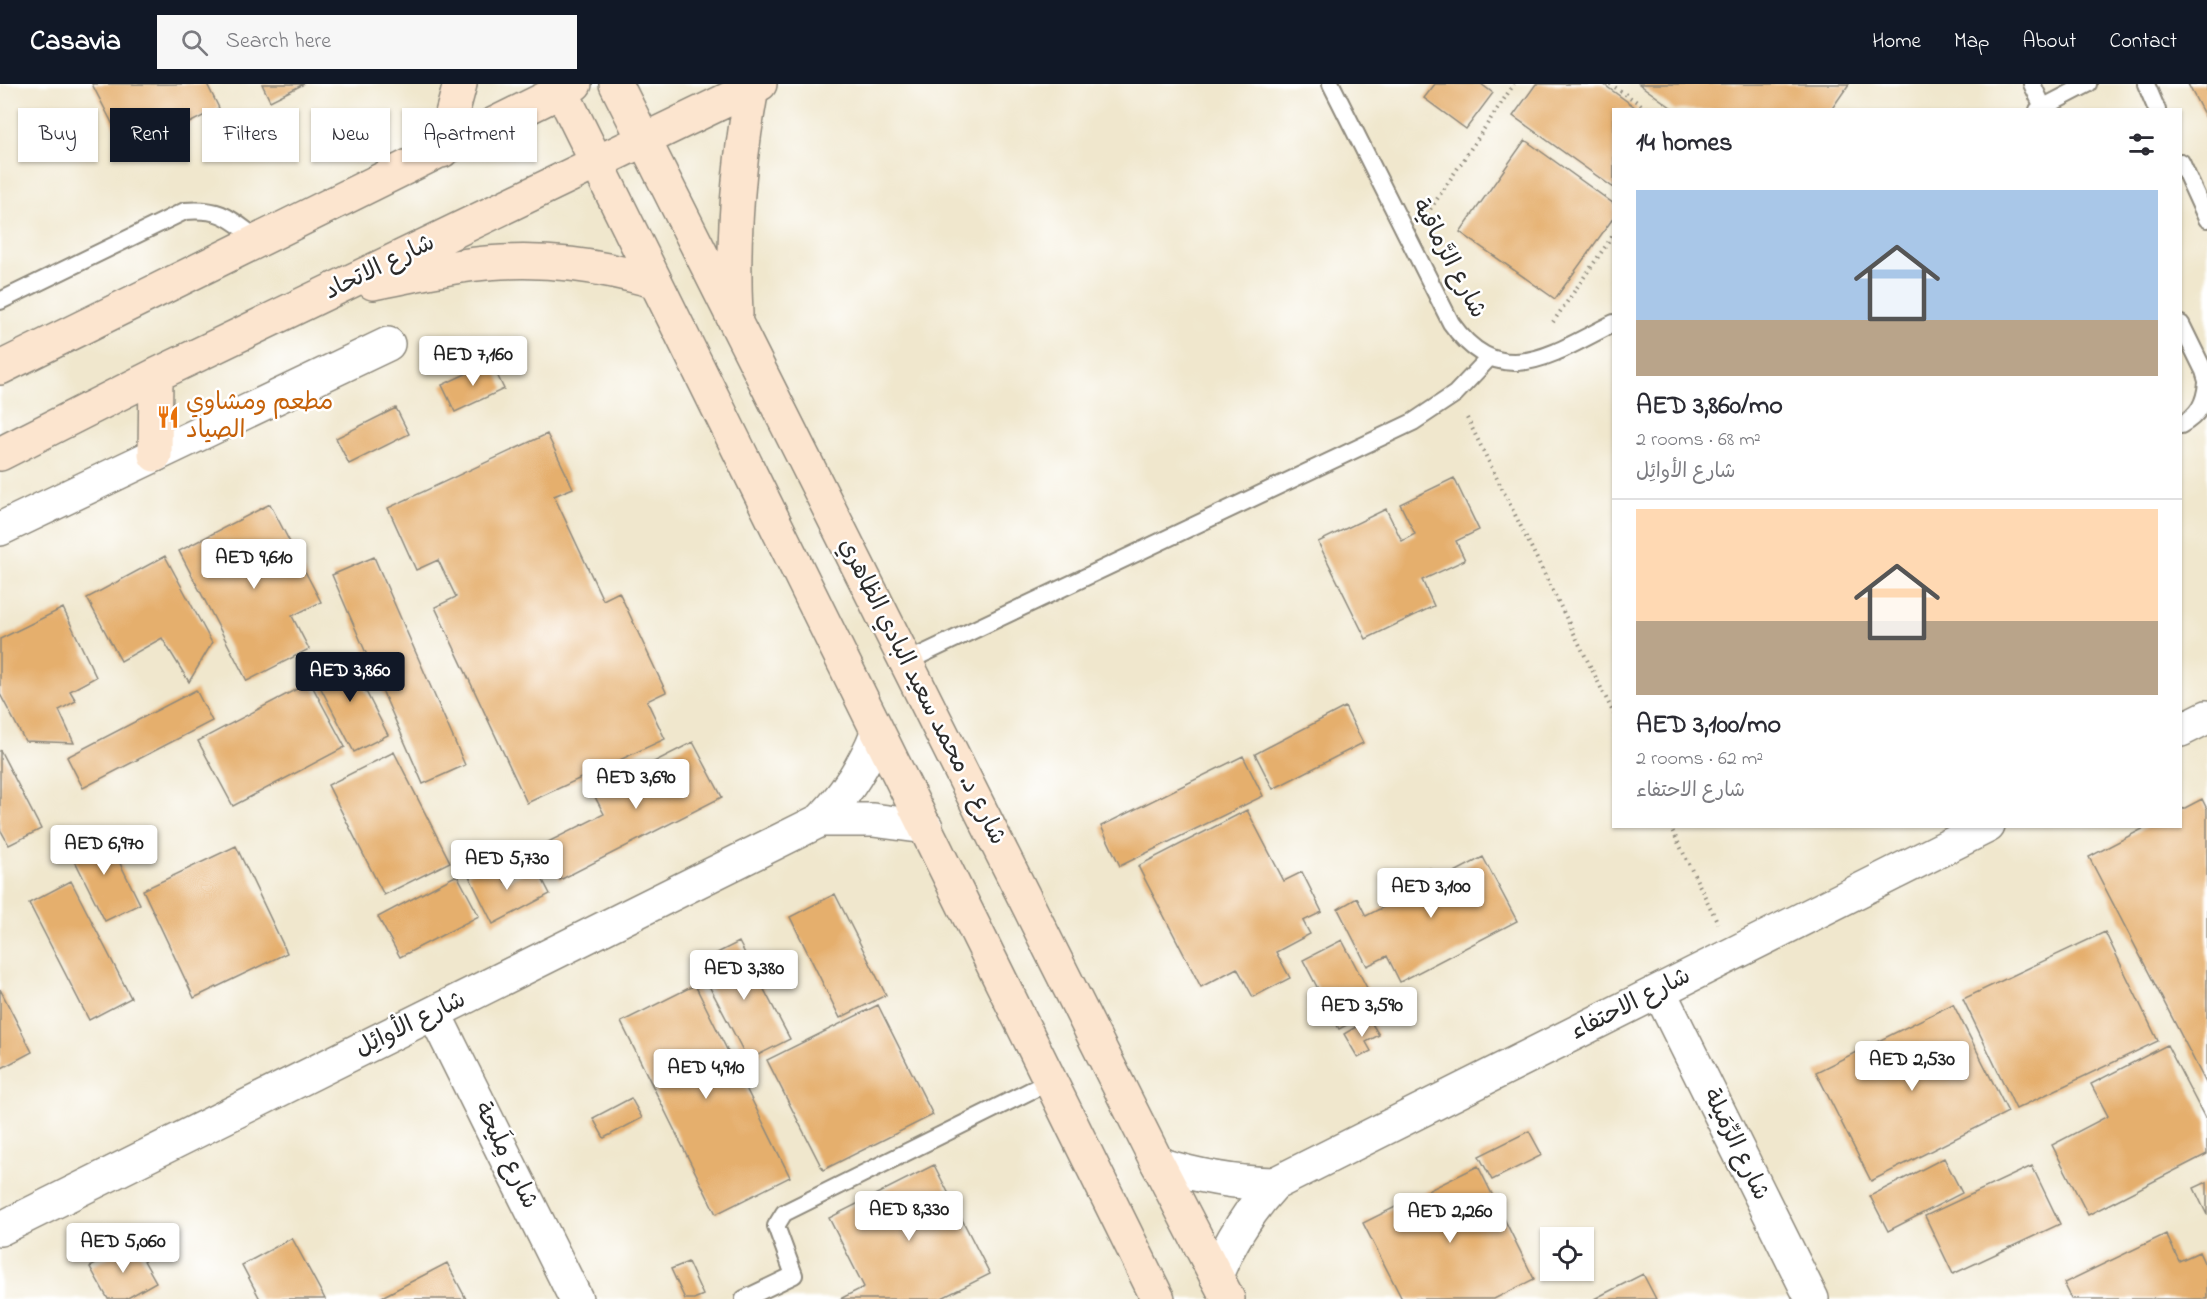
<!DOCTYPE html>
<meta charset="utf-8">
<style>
:root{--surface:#fff;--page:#f7f7f7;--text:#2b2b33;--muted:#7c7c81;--line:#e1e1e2;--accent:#111827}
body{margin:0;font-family:"Indie Flower","Playpen Sans Arabic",sans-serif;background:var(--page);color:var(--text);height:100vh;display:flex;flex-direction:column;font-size:22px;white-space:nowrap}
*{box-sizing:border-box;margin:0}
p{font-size:20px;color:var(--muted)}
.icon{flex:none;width:33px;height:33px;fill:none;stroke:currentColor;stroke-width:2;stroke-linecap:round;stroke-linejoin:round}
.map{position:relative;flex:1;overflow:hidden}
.details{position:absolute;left:1612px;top:24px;width:570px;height:720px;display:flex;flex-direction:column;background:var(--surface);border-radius:0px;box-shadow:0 2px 4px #0004}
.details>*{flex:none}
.guide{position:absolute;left:18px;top:24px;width:570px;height:54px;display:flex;gap:12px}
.buttons{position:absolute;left:1540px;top:1143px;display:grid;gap:12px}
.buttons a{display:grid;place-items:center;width:54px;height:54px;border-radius:0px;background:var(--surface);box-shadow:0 2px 4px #0004;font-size:30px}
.price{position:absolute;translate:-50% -51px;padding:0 14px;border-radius:6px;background:#fff;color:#222;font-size:20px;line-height:39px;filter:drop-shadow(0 2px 3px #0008)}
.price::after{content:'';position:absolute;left:50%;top:36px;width:18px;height:14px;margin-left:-9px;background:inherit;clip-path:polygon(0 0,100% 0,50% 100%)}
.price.on{background:var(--accent);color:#fff}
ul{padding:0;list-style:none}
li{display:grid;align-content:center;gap:12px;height:318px;padding:0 24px}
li+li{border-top:2px solid var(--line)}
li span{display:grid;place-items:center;height:186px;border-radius:0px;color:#555}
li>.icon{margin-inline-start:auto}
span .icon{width:108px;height:108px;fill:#fffc;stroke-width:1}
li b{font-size:26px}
h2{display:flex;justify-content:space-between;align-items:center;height:72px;padding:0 24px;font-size:26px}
.chip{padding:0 21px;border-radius:0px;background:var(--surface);box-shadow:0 2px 4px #0004;font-size:21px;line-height:54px}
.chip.on{background:var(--accent);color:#fff}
header{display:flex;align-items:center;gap:36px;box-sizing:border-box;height:84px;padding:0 30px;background:var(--accent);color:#fff}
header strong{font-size:28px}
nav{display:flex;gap:33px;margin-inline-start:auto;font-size:21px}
.search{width:420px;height:54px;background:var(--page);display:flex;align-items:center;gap:15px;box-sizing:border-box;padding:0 21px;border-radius:0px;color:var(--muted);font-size:22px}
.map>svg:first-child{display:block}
.building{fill:#e5af6d}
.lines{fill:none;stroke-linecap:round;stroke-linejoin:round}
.lane-casing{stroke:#8e897c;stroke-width:20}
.street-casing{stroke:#8e897c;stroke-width:36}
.secondary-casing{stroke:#8e897c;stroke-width:36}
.path{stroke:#8e897c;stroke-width:4;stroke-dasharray:1.5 4.5;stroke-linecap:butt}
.lane{stroke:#fff;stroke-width:16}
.street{stroke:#fff;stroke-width:33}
.secondary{stroke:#fce5cf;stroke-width:33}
.labels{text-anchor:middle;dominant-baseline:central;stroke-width:5;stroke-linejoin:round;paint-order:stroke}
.street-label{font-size:24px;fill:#2b2b2b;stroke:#fff}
.food-label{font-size:24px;fill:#c56008;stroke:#fff;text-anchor:start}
</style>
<header>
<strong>Casavia</strong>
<div class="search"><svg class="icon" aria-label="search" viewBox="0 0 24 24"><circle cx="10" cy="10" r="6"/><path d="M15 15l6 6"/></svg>Search here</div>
<nav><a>Home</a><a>Map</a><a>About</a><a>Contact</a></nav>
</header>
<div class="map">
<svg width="2207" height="1215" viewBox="0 0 2207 1215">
<rect width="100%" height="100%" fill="#fff"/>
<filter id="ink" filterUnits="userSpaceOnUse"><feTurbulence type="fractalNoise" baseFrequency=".0167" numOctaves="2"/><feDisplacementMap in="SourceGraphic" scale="12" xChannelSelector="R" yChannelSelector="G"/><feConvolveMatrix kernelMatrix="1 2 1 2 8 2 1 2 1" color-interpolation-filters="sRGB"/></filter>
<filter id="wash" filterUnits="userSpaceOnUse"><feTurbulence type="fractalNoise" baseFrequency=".008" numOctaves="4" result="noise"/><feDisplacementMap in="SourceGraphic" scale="24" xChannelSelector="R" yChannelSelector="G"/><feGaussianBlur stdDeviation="1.35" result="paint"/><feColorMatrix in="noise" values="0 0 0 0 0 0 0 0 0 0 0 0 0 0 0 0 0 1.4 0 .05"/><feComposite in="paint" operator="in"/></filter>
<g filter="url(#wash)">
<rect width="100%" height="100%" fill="#f0e7cd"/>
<g id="blocks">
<path class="building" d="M92,0H207L219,24L128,70Z
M262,0H304L270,17Z
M1435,0H1481L1493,9L1466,45L1424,14Z
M1536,0H1603L1639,26H1614V104L1513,32Z
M1639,0H1849L1831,26H1675Z
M2188,0H2207V36Z
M1525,56L1614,120V133L1555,215L1460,148Z
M491,278L504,305L455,328L442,301Z
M396,324L409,350L349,380L336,354Z
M547,350L573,404L554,412L603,516L619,508L666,608L647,617L665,655L527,719L435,523L456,513L438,476L416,486L388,424Z
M1454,394L1479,446L1456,457L1465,476L1422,496L1434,522L1366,555L1318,458L1386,425L1402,457L1415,450L1400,420Z
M270,420L321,518L292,532L309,565L247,597L179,467Z
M165,472L212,559L189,598L162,554L121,577L87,514Z
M374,473L465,681L423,700L332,491Z
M63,524L96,593L70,607L76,617L59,626L74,659L25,657L0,610V555Z
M347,570L388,651L354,668L312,587Z
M310,598L345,663L233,722L198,657Z
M196,606L212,637L83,704L67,673Z
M1345,623L1363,659L1273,705L1255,670Z
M693,658L722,713L560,796L542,761L604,730L593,709Z
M0,666L41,745L9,761L0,745Z
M394,668L450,778L384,811L328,701Z
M1243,672L1263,712L1120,782L1101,742Z
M2202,715L2207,725V1001L2089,773L2148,742H2181V726Z
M1247,726L1284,797L1302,788L1322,828L1303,837L1310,850L1276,868L1290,894L1253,913L1237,884L1201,903L1138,782Z
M104,747L140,820L105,837L69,765Z
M236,762L287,869L194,914L143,806Z
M1483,773L1517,837L1400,898L1387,872L1367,882L1338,825L1357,814L1366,832L1405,812L1399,800L1430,784L1436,798Z
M495,777L505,798L536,783L550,810L493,840L468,790Z
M457,791L479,832L400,873L378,833Z
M71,797L131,914L89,936L29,819Z
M835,810L886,911L840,934L790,833Z
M2105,848L2158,957L2016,1025L1963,915Z
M1342,856L1378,925L1339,945L1303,876Z
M739,858L790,955L748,976L697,879Z
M695,901L790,1093L716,1130L621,938Z
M0,905L32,968L0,985Z
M1953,920L2008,1028L1871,1097L1816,988Z
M878,921L933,1031L823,1086L767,976Z
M1369,935L1379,951L1366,958L1371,967L1358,974L1344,950Z
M2167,961L2207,1038V1070L2088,1131L2052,1061L2108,1032L2091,1000Z
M631,1014L642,1034L604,1054L593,1034Z
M1529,1047L1542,1071L1492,1096L1479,1072Z
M1944,1074L1962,1109L1888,1147L1870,1112Z
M934,1081L990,1190L940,1215H840L864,1203L829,1134Z
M1478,1082L1534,1195L1494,1215H1402L1363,1139Z
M2032,1082L2060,1140L1953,1190L1925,1132Z
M2207,1098V1131L2194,1104Z
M2166,1150L2179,1177L2199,1168L2207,1185V1215H2072L2064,1199Z
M292,1154L325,1215H260L242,1181Z
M134,1159L156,1198L126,1215H108L90,1183Z
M688,1178L703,1211L694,1215H685L671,1185Z
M447,1179L466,1215H378Z
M1643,1190L1656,1215H1594Z"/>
</g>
</g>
<g filter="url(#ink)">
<use href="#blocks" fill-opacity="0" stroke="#8e897c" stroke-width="1.5"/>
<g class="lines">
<g class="lane-casing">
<path id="lane" d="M1331,0L1451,239C1501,310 1555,268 1614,239
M2032,0L2043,23
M2146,0L2157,26
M2038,26L2088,0
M2181,78L2207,135
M0,217L185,127C223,124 230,135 259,156
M2181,240L2204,287L2207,297
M2181,341C2199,331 2205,319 2207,299
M906,578L1413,338L1455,310L1489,274
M744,1215L794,1191L776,1142L784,1129L1050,997"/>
</g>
<g class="street-casing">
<path id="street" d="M0,445L388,260
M2181,646L2207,633
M821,736H873L926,743
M1659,907L1812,1215
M434,929L576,1215
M1158,1080C1196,1092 1233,1099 1274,1100
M0,1145L821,736C846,710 864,683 877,649
M1216,1192C1230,1157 1248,1128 1274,1100L1988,742"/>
</g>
<g class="secondary-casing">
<path id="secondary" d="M558,0L1158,1215
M616,0L1158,1080L1228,1215
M442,67L460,0
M373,199C410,192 449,182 486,179C547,174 595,181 654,197
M736,230C732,153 738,80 752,4
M0,284L575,0
M0,370L156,291L760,0
M155,371L156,291"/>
</g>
<path class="path" d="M1610,0L1649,26
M1427,130L1514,0
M1553,238L1614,150
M1467,334L1614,630
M1670,742L1718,839"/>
<use href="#lane" class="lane"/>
<use href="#street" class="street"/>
<use href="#secondary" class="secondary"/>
</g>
</g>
<defs>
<g id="restaurant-bare" transform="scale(1.8)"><path d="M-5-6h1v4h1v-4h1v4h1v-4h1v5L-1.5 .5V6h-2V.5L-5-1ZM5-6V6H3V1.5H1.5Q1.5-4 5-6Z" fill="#e8710a" stroke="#fff" stroke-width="2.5" paint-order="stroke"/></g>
</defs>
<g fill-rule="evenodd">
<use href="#restaurant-bare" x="168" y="333"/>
</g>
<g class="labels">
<g class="street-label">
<text transform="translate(1448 175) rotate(62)">شارع الرَّماقية</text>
<text transform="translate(380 184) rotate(-26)">شارع الاتحاد</text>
<text transform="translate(921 608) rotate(63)">شارع د. محمد سعيد البادي الظاهري</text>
<text transform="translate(1631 921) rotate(-27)">شارع الاحتفاء</text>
<text transform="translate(411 941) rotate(-26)">شارع الأوائِل</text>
<text transform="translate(1735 1061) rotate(64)">شارع الرِّمَيلة</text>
<text transform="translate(505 1072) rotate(64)">شارع مِلَيحة</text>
</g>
<g class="food-label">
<text x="186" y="319">مطعم ومشاوي<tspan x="186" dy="28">الصياد</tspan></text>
</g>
</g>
</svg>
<div class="buttons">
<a><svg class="icon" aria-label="locate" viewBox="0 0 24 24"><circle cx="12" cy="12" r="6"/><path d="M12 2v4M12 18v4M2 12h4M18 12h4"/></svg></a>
</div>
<b class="price" style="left:473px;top:303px">AED 7,160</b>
<b class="price" style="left:254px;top:506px">AED 9,610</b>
<b class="price on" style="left:350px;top:619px">AED 3,860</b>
<b class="price" style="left:636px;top:726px">AED 3,690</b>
<b class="price" style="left:104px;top:792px">AED 6,970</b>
<b class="price" style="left:507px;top:807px">AED 5,730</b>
<b class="price" style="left:1431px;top:835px">AED 3,100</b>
<b class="price" style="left:744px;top:917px">AED 3,380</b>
<b class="price" style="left:1362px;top:954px">AED 3,590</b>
<b class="price" style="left:1912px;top:1008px">AED 2,530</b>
<b class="price" style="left:706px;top:1016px">AED 4,910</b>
<b class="price" style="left:909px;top:1158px">AED 8,330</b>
<b class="price" style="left:1450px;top:1160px">AED 2,260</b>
<b class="price" style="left:123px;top:1190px">AED 5,060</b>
<div class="guide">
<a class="chip">Buy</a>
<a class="chip on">Rent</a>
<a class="chip">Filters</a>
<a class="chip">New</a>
<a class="chip">Apartment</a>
</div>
<section class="details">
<h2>14 homes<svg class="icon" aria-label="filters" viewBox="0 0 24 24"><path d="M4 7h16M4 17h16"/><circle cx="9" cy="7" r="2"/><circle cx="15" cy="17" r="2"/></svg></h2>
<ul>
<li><span style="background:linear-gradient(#a9c7e8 70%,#b9a48a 0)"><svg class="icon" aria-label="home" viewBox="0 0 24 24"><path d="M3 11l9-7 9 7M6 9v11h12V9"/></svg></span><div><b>AED 3,860/mo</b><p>2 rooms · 68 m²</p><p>شارع الأوائِل</p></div></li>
<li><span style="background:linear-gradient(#ffd9b3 60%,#b9a48a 0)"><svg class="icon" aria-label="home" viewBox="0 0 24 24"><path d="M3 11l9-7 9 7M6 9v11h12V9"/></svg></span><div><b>AED 3,100/mo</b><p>2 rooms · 62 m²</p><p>شارع الاحتفاء</p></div></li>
</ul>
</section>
</div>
